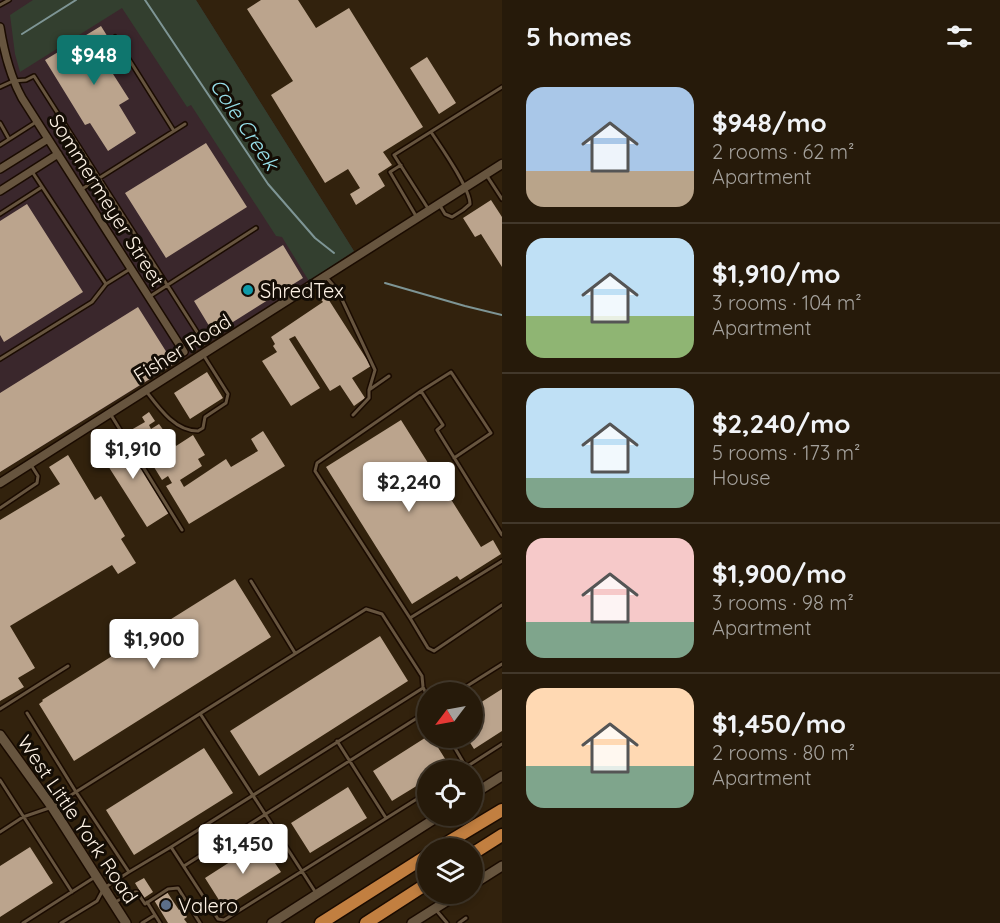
<!DOCTYPE html>
<meta charset="utf-8">
<style>
:root{--surface:#261a0a;--page:#2e2313;--text:#f1f3f6;--muted:#a4a19c;--line:#42382b;--accent:#0f766e}
body{margin:0;font-family:Quicksand,sans-serif;background:var(--page);color:var(--text);height:100vh;display:flex;flex-direction:column;font-size:22px;white-space:nowrap}
*{box-sizing:border-box;margin:0}
p{font-size:20px;color:var(--muted)}
.icon{flex:none;width:33px;height:33px;fill:none;stroke:currentColor;stroke-width:2;stroke-linecap:round;stroke-linejoin:round}
.map{position:relative;flex:1;overflow:hidden}
.drawer{display:flex;flex-direction:column;background:var(--surface);width:498px}
.drawer>*{flex:none}
.needle{width:39px;rotate:238deg}
.tools{position:absolute;left:417px;top:682px;display:grid;gap:12px}
.tools a{display:grid;place-items:center;width:66px;height:66px;border-radius:50%;background:var(--surface);box-shadow:0 3px 9px #0003,0 0 0 2px var(--line);font-size:30px}
.price{position:absolute;translate:-50% -51px;padding:0 14px;border-radius:6px;background:#fff;color:#222;font-size:20px;line-height:39px;filter:drop-shadow(0 2px 3px #0008)}
.price::after{content:'';position:absolute;left:50%;top:36px;width:18px;height:14px;margin-left:-9px;background:inherit;clip-path:polygon(0 0,100% 0,50% 100%)}
.price.selected{background:var(--accent);color:#fff}
ul{padding:0;list-style:none}
li{display:flex;align-items:center;gap:18px;height:150px;padding:0 24px}
li+li{border-top:2px solid var(--line)}
li span{display:grid;place-items:center;flex:none;width:168px;height:120px;border-radius:18px;color:#555}
li>.icon{margin-inline-start:auto}
span .icon{width:72px;height:72px;fill:#fffc;stroke-width:1}
li b{font-size:26px}
h2{display:flex;justify-content:space-between;align-items:center;height:72px;padding:0 24px;font-size:26px}
main{display:flex;flex:1;min-height:0}
.map>svg:first-child{display:block}
.industrial{fill:#3a272c}
.green{fill:#333f2f}
.lines{fill:none;stroke-linecap:round;stroke-linejoin:round}
.stream{stroke:#7e9595;stroke-width:2}
.building{fill:#bba48d}
.service-casing{stroke:#1a0b00;stroke-width:6}
.minor-casing{stroke:#1a0b00;stroke-width:10}
.tertiary-casing{stroke:#1a0b00;stroke-width:11}
.secondary-casing{stroke:#1a0b00;stroke-width:12}
.motorway-casing{stroke:#1a0b00;stroke-width:15}
.service{stroke:#67553f;stroke-width:3}
.minor{stroke:#67553f;stroke-width:7}
.tertiary{stroke:#67553f;stroke-width:8}
.secondary{stroke:#67553f;stroke-width:9}
.motorway{stroke:#c27f40;stroke-width:12}
.culture-dot{fill:#0f9aa8;stroke:#140d05;stroke-width:2}
.service-dot{fill:#5c6f8a;stroke:#140d05;stroke-width:2}
.labels{text-anchor:middle;dominant-baseline:central;stroke-width:6;stroke-linejoin:round;paint-order:stroke}
.street-label{font-size:20px;fill:#fdf2e5;stroke:#140d05}
.poi-label{font-size:20px;fill:#fdf2e5;stroke:#140d05;text-anchor:start}
.water-label{font-size:21px;font-style:italic;fill:#98e1ec;stroke:#140d05}
</style>
<main>
<div class="map">
<svg width="502" height="923" viewBox="0 0 502 923">
<rect width="100%" height="100%" fill="#32220d"/>
<path class="industrial" d="M0,0H196L354,251L309,281L0,472Z"/>
<path class="green" d="M33,0H196L354,251L309,281L282,237L276,236L191,105L187,107L122,8L20,72L15,54L10,15Z"/>
<g class="lines">
<path class="stream" d="M145,0L268,184L315,238L334,253
M22,34L76,0
M385,283L465,306L502,315"/>
</g>
<path class="building" d="M261,0H298L316,28L349,8L423,127L383,152L392,165L378,174L385,186L356,205L350,194L360,188L348,169L325,183L271,95L293,81L247,9Z
M101,26L119,55L106,63L129,99L119,105L136,133L108,151L90,123L85,125L45,60Z
M427,57L456,103L439,114L410,68Z
M206,143L247,207L166,258L125,193Z
M491,200L502,217V267L481,234L475,237L463,218Z
M27,204L83,292L4,342L0,335V221Z
M283,245L303,278L214,334L194,301Z
M325,294L371,366L352,378L365,398L354,406L340,385L330,391L295,336L289,339L320,388L291,406L262,361L277,352L273,346L275,344L271,337L323,302L319,297Z
M138,307L174,364L0,472V393Z
M207,372L223,398L190,419L174,393Z
M149,412L155,421L149,425L151,429L159,424L164,431L166,430L176,446L193,435L205,455L198,459L202,466L180,480L184,487L226,459L231,467L258,451L251,439L263,431L285,466L189,524L166,486L172,483L168,476L162,480L131,430L145,422L142,417Z
M401,420L481,547L493,540L501,554L460,580L457,576L412,604L326,467Z
M119,433L169,513L147,527L96,447Z
M68,455L95,500L101,496L125,536L121,539L136,563L118,574L112,565L10,626L35,668L18,678L24,687L0,701V520L60,484L49,467Z
M235,579L271,637L74,761L39,704L43,701L42,700Z
M380,636L408,681L259,776L230,731Z
M502,689V731L474,749L467,738H472V708Z
M428,736V738H432L449,765L440,771H428V779L392,801L373,771Z
M204,748L233,793L134,855L106,810Z
M348,787L367,818L310,853L291,823Z
M261,842L281,872L224,908L205,878Z
M30,847L53,883L0,917V866Z
M144,878L153,892L144,898L135,883Z
M167,892L179,910L182,908L187,917L184,919L187,923H168L154,900Z"/>
<g class="lines">
<g class="service-casing">
<path id="service" d="M0,5L9,0
M115,37L174,131
M0,87L13,81L26,80L34,76L199,335
M0,123L9,139
M431,132C441,147 470,188 470,204L463,210L452,217L445,214L439,204
M0,145L36,122
M401,165L390,172L416,216
M33,173L106,284
M487,176L502,199
M82,189L185,124
M429,210L394,155L502,87
M0,214L42,187
M326,277L338,291L375,370L369,390
M149,297L256,228
M0,359L92,302L106,284L130,269
M146,391C159,408 175,431 198,431L203,428L205,417L226,403L228,394L204,356
M421,391L317,463L315,471L410,618L502,561
M111,415L182,530
M353,415L369,398V390L389,376
M454,458L491,433L451,372L421,391L443,425L437,430L502,535
M0,508L37,483L38,476L31,465
M251,581L295,653
M410,618L428,648L434,651L502,605
M456,693L502,664
M0,709L68,666
M27,713L76,792L129,872L171,847L218,919L224,920L428,792
M201,715L316,893
M449,738L466,767
M337,741L386,818
M460,771L502,744
M0,780L72,892
M0,832L23,817L52,807L366,609L382,614L422,676L423,687L428,698
M171,847L423,688
M184,866L428,711
M115,902L135,892H137L145,904L168,889L178,888L200,923
M147,902L160,923
M436,910L447,923
M23,923L95,877
M61,923L97,901L104,888L129,872
M142,923L155,915
M459,923L466,918"/>
</g>
<g class="minor-casing">
<path id="minor" d="M0,27C4,52 10,76 22,98L184,352
M0,169L48,139
M0,191L58,154"/>
</g>
<g class="tertiary-casing">
<path id="tertiary" d="M0,483L502,164"/>
</g>
<g class="secondary-casing">
<path id="secondary" d="M0,735L52,807L126,923
M472,795L502,776
M472,885L502,866
M272,923L439,816
M412,923L458,894"/>
</g>
<g class="motorway-casing">
<path id="motorway" d="M437,849L502,810
M472,854L502,835
M321,923L428,855
M366,923L428,883"/>
</g>
<use href="#service" class="service"/>
<use href="#minor" class="minor"/>
<use href="#tertiary" class="tertiary"/>
<use href="#secondary" class="secondary"/>
<use href="#motorway" class="motorway"/>
</g>
<circle class="culture-dot" cx="248" cy="290" r="6"/>
<circle class="service-dot" cx="166" cy="905" r="6"/>
<g class="labels">
<g class="street-label">
<text transform="translate(107 200) rotate(58)">Sommermeyer Street</text>
<text transform="translate(182 348) rotate(-32)">Fisher Road</text>
<text transform="translate(78 819) rotate(56)">West Little York Road</text>
</g>
<g class="poi-label">
<text x="260" y="290">ShredTex</text>
<text x="178" y="905">Valero</text>
</g>
<g class="water-label">
<text transform="translate(245 124) rotate(56)">Cole Creek</text>
</g>
</g>
</svg>
<div class="tools">
<a><svg class="needle" viewBox="-14 -14 28 28"><path d="M0-13l5 13h-10z" fill="#e53935"/><path d="M0 13l5-13h-10z" fill="#a4a19c"/></svg></a>
<a><svg class="icon" aria-label="locate" viewBox="0 0 24 24"><circle cx="12" cy="12" r="6"/><path d="M12 2v4M12 18v4M2 12h4M18 12h4"/></svg></a>
<a><svg class="icon" aria-label="layers" viewBox="0 0 24 24"><path d="M12 4l9 5-9 5-9-5zM3 14l9 5 9-5"/></svg></a>
</div>
<b class="price selected" style="left:94px;top:86px">$948</b>
<b class="price" style="left:133px;top:480px">$1,910</b>
<b class="price" style="left:409px;top:513px">$2,240</b>
<b class="price" style="left:154px;top:670px">$1,900</b>
<b class="price" style="left:243px;top:875px">$1,450</b>
</div>
<section class="drawer">
<h2>5 homes<svg class="icon" aria-label="filters" viewBox="0 0 24 24"><path d="M4 7h16M4 17h16"/><circle cx="9" cy="7" r="2"/><circle cx="15" cy="17" r="2"/></svg></h2>
<ul>
<li><span style="background:linear-gradient(#a9c7e8 70%,#b9a48a 0)"><svg class="icon" aria-label="home" viewBox="0 0 24 24"><path d="M3 11l9-7 9 7M6 9v11h12V9"/></svg></span><div><b>$948/mo</b><p>2 rooms · 62 m²</p><p>Apartment</p></div></li>
<li><span style="background:linear-gradient(#bfe0f5 65%,#8fb573 0)"><svg class="icon" aria-label="home" viewBox="0 0 24 24"><path d="M3 11l9-7 9 7M6 9v11h12V9"/></svg></span><div><b>$1,910/mo</b><p>3 rooms · 104 m²</p><p>Apartment</p></div></li>
<li><span style="background:linear-gradient(#bfe0f5 75%,#7fa58c 0)"><svg class="icon" aria-label="home" viewBox="0 0 24 24"><path d="M3 11l9-7 9 7M6 9v11h12V9"/></svg></span><div><b>$2,240/mo</b><p>5 rooms · 173 m²</p><p>House</p></div></li>
<li><span style="background:linear-gradient(#f6c9c9 70%,#7fa58c 0)"><svg class="icon" aria-label="home" viewBox="0 0 24 24"><path d="M3 11l9-7 9 7M6 9v11h12V9"/></svg></span><div><b>$1,900/mo</b><p>3 rooms · 98 m²</p><p>Apartment</p></div></li>
<li><span style="background:linear-gradient(#ffd9b3 65%,#7fa58c 0)"><svg class="icon" aria-label="home" viewBox="0 0 24 24"><path d="M3 11l9-7 9 7M6 9v11h12V9"/></svg></span><div><b>$1,450/mo</b><p>2 rooms · 80 m²</p><p>Apartment</p></div></li>
</ul>
</section>
</main>
